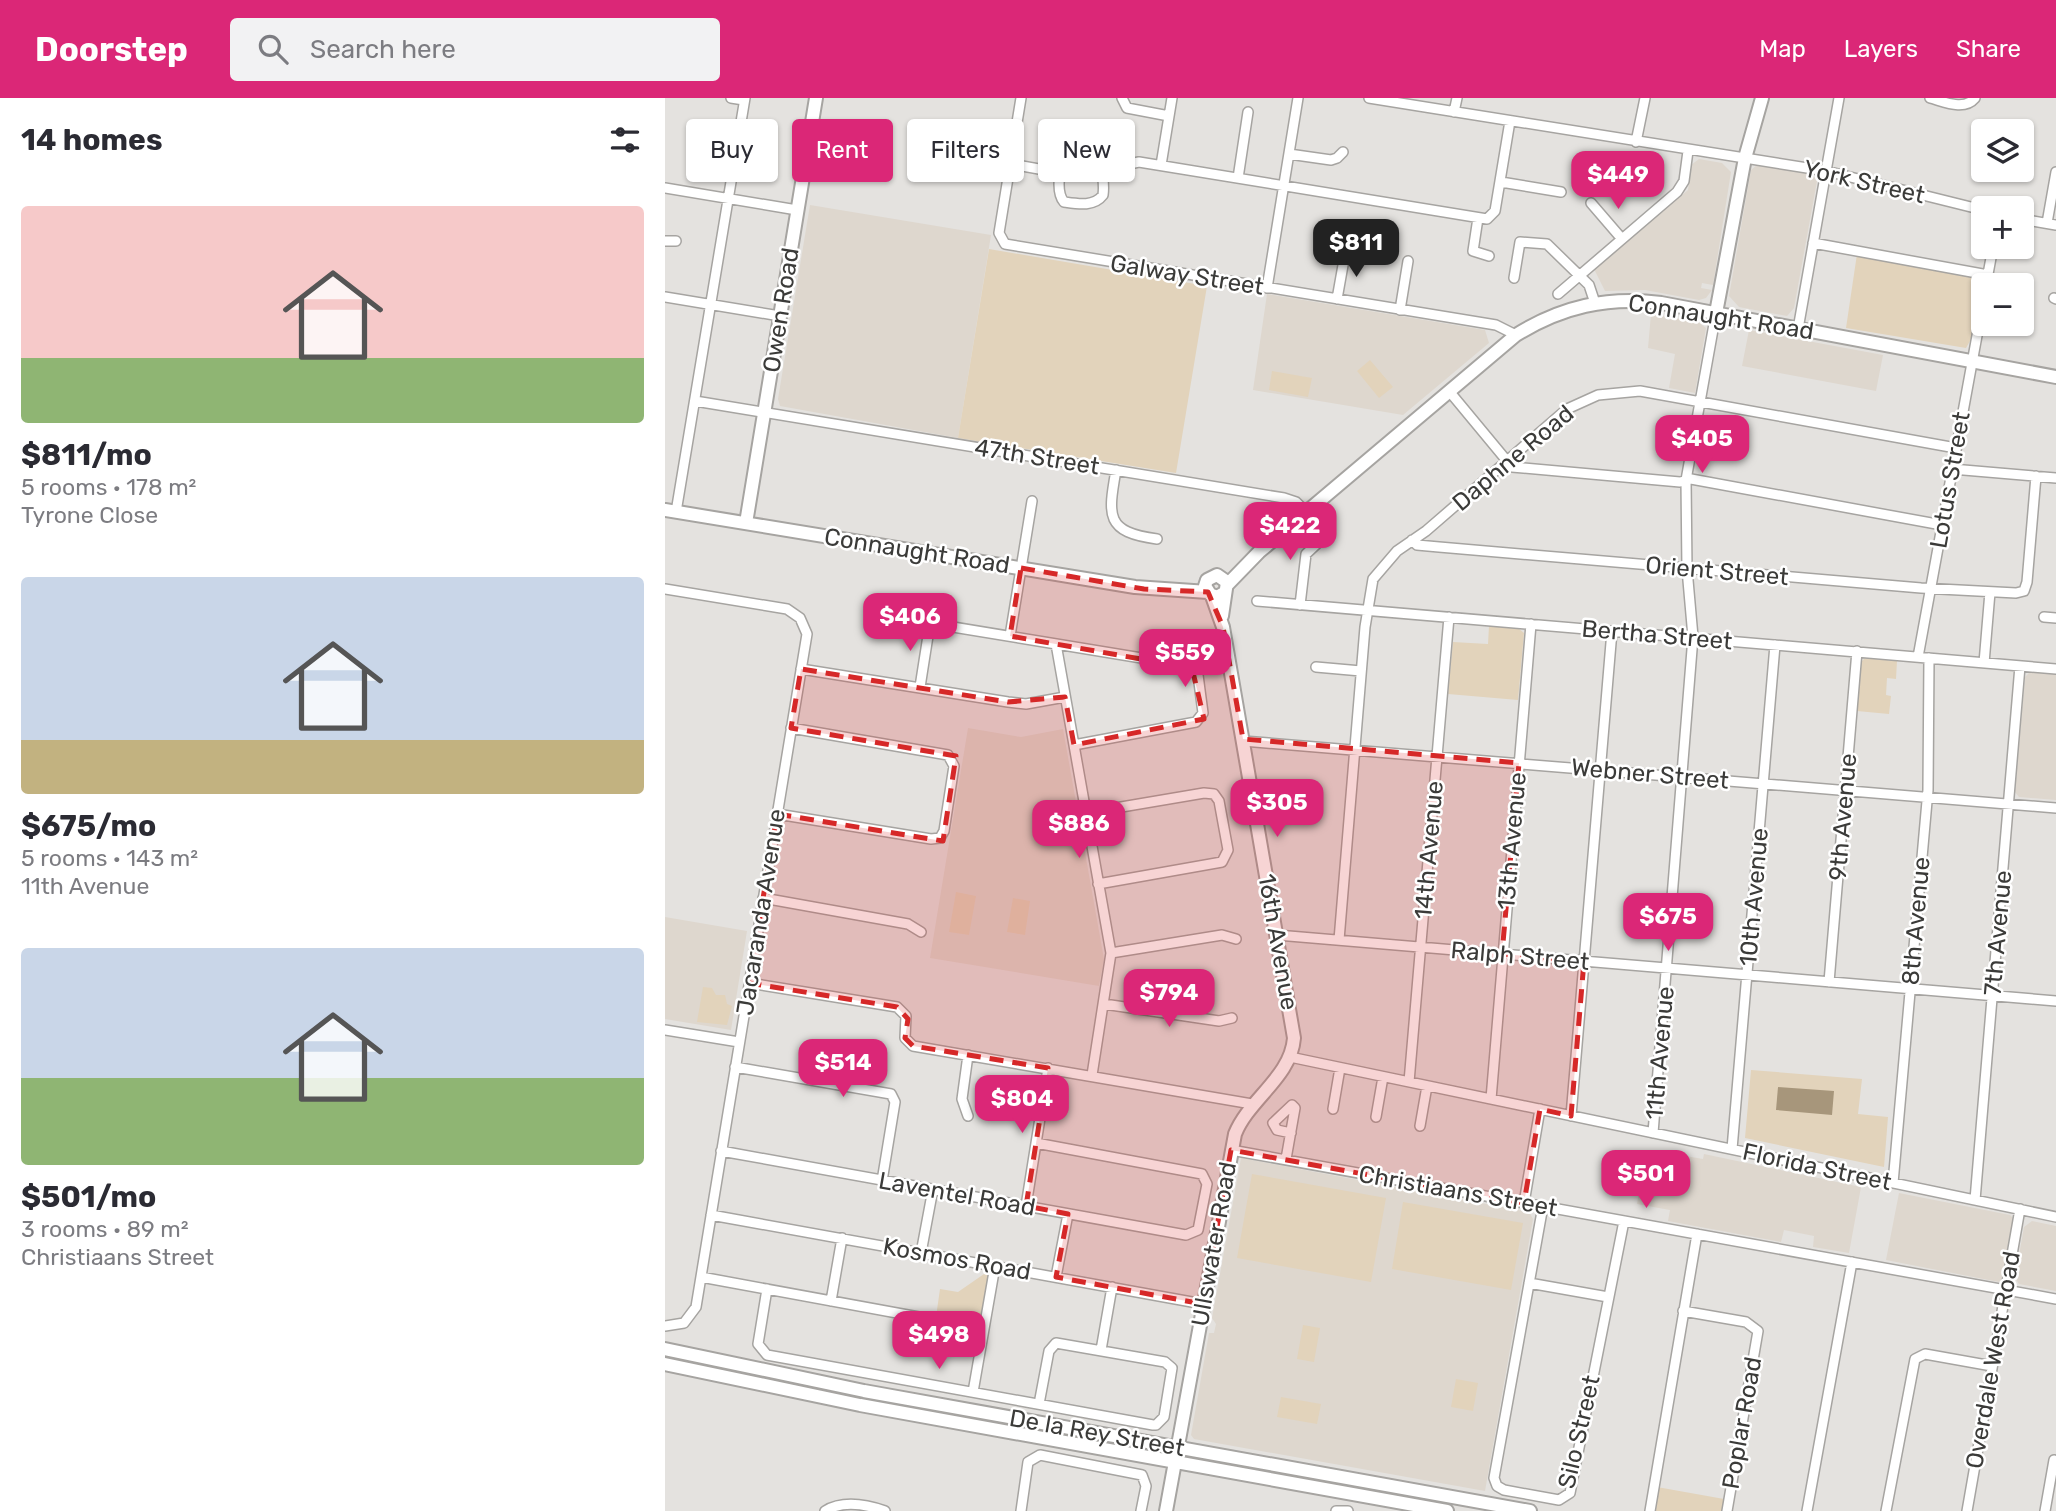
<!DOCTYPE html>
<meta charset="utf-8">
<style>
:root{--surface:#fff;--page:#f2f2f3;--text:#2b2b33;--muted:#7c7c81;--accent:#db2777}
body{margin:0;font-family:Rubik,sans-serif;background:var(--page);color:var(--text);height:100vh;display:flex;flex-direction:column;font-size:26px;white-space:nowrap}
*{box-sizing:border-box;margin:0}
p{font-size:23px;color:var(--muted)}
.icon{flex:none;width:38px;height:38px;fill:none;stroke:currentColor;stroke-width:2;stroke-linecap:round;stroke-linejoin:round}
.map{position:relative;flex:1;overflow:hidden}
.panel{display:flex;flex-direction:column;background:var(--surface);width:665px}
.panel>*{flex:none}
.guide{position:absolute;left:21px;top:21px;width:665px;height:63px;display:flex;gap:14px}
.fabs{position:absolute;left:1306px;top:21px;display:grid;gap:14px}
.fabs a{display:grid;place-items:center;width:63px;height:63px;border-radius:7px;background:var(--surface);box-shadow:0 2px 5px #0004;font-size:35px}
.price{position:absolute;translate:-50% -60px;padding:0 16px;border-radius:14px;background:var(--accent);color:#fff;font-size:23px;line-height:46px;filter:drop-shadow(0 2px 4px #0008)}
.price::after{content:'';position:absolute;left:50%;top:42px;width:21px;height:16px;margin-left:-10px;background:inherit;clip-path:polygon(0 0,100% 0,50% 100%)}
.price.on{background:#222;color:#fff}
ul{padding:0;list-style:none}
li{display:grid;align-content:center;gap:14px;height:371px;padding:0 21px}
li span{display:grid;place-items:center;height:217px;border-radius:7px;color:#555}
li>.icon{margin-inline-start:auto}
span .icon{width:126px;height:126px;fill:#fffc;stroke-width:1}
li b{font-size:30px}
h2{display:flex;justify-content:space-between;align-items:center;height:84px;padding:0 21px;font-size:30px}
.tag{padding:0 24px;border-radius:7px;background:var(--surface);box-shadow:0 2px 5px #0004;font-size:24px;line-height:63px}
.tag.on{background:var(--accent);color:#fff}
header{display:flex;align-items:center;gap:42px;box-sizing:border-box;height:98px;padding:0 35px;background:var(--accent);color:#fff}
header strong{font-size:33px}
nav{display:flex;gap:38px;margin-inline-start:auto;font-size:24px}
.search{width:490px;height:63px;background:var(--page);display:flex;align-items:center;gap:18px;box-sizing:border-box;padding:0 24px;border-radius:7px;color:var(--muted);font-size:26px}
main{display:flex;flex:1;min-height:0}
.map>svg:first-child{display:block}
.built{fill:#ded7ce}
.green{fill:#e2d3bb}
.water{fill:#a7967b}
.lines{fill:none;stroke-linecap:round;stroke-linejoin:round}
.street-casing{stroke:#a6a4a1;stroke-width:12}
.secondary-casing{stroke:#a6a4a1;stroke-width:16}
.street{stroke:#fff;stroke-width:9}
.secondary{stroke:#fff;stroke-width:12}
.marked{fill:#d62828;fill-opacity:0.2;stroke:#d62828;stroke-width:5;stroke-dasharray:14 9;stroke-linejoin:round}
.labels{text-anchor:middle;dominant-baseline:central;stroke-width:5;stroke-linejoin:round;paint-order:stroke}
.street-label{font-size:24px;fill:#3b3b39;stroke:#fff}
</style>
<header>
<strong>Doorstep</strong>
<div class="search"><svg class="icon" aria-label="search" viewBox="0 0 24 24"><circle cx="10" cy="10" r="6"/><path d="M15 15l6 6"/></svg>Search here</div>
<nav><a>Map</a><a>Layers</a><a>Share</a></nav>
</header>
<main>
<section class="panel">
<h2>14 homes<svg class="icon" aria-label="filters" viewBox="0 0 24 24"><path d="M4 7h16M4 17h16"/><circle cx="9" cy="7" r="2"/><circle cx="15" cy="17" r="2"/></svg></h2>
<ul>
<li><span style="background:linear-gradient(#f6c9c9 70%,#8fb573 0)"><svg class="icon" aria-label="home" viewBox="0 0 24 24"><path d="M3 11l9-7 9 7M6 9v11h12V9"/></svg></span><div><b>$811/mo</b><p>5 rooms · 178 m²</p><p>Tyrone Close</p></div></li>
<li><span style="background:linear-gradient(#c9d6e8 75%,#c2b280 0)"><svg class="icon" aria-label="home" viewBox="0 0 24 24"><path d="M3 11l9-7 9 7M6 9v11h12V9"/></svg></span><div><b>$675/mo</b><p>5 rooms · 143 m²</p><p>11th Avenue</p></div></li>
<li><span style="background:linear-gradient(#c9d6e8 60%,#8fb573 0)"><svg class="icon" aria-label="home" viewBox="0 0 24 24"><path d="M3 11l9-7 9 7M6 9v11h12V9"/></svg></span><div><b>$501/mo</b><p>3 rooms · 89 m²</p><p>Christiaans Street</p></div></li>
</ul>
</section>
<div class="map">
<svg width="1391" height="1413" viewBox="0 0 1391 1413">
<rect width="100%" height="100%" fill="#e4e2df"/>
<path class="built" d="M1034,61L1057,65L1066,74L1048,187L1037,185L1036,190L1047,192L1041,200L1034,202L980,192L940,193L929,171L1023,92L1026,67Z
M1092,67L1148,77L1152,83L1129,210L1122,218L1074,209L1064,198L1086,72Z
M145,107L326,137L293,340L115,308L113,301Z
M602,196L820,232L824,245L738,317L588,292Z
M986,216L1033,224L1041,230L1030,295L1004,290L1010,256L983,250Z
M1084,232L1218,257L1211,293L1077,268Z
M1365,574L1391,576V702L1354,699L1350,694L1360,579Z
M303,630L356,639L398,631L439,861L434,888L265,860Z
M0,819L82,833L66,932L0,921Z
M1039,1056L1196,1089L1184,1155L1148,1149L1149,1138L1119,1132L1116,1144L1003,1123L1005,1112L972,1106L980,1059L1014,1064L1015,1057L1038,1061Z
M576,1060L864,1114L868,1121L820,1393L529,1341L526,1337L544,1235H549L551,1226L547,1220Z
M1234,1095L1345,1117L1348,1120L1337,1182L1334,1184L1221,1162Z
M1367,1123L1391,1128V1193L1354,1186L1350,1180L1359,1129Z"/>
<path class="green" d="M324,151L542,188L511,375L293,340Z
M1192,156L1308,178C1320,194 1310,222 1305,243L1301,250L1181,230Z
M705,262L728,289L714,300L692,273Z
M607,273L647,280L643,299L604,292Z
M824,528L854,531L859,535L853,602L783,596L788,544L823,546Z
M1200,560L1232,563L1231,581L1222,580L1221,597L1226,598L1224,616L1192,613L1196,564Z
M291,794L311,798L304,837L284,834Z
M348,800L365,803L360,837L342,834Z
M38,889L47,890L51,897H60L62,906L67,908L62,927L32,924Z
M1086,972L1197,981L1193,1016L1223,1019L1219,1069L1080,1040Z
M587,1076L721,1100L706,1184L572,1160Z
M738,1104L858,1125L846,1192L727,1171Z
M319,1176L325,1177L316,1225L271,1219L275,1191L293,1194Z
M638,1227L655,1230L649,1264L632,1261Z
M791,1281L813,1285L808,1313L786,1309Z
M616,1299L656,1306L652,1326L612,1319Z
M992,1389L1059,1401L1057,1413H991Z"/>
<path class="water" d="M1113,989L1169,993L1167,1017L1111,1012Z"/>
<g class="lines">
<g class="street-casing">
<path id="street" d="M66,0L79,2
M356,0L334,135L340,146L831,227L851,237
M457,0L462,10L504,18
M704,0L1161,73L1318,112
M1265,0C1280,4 1299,13 1310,0
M789,14L792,0
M971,44L980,0
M417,46C434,49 440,82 438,97C429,109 413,106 399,104C389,92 396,59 405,47Z
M624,56L666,62L672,60L678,54
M346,66L396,75
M496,67L507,0
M435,72L474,64L822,121L830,113L845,23
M573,80L583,14
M836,84L896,94
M0,90L132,112
M926,105L957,141
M813,120L808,153L824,158
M1356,121L1391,127
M1382,125L1391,74
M0,143H11
M1148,145L1323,177
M849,180L855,144L882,146L924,187L930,205
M1321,187L1328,149
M602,190L633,0
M893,196L1012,94L1019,83L1023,53
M0,199L115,218
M1389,200L1391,201
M672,201L680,156
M735,212L743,163
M1133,231L1174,0
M784,293L847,369L1015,384L1026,381L1277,427
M30,303L619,400L631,404L641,414
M1287,371L1391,380
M451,372C443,418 440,434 492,441
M11,414L80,0
M747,442L752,447L774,449L1256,490L1351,495L1359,493L1362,484L1371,378
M0,491L122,511L135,520L142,536L31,1209L19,1225L0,1228
M592,503L1391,571
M635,507L641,456L656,442
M221,518L519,567L533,577L538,615L531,624L409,647
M1379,519L1391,520
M345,538L367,403
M391,546L446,855L427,977
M1253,559L1318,205
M1319,565L1325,494
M651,569L696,573
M136,571L343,604L361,606L400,599
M255,589L265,525
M578,643L1391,710
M421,715L539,695L549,696L554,703L563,752L557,764L433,786
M112,716L266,741L275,740L279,733L289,668L283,657L126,630
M98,800L243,826L256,834
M612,837L1391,903
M674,842L700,529L708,481L732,453L761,433L902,311L933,297L975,293L1291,350
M446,855L557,837L571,841
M1164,884L1192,553
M84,885L232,909L241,918L240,940L248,948L587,1006
M439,906L554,923L567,920
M0,932L74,944
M303,957L297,1001L303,1018
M625,959L1391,1119
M70,969L226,996L230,1004L217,1083
M744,984L784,519
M826,1001L866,526
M668,1011L675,970
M906,1018L947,533
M711,1019L718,979
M755,1028L762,988
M988,1035L1028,539L1022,471L1021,382L1051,215
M1067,1051L1110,547
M566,1052L1391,1201
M56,1053L521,1137L533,1132L542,1086L537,1076L371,1045
M621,1061L630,1010L627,1007L608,1025L612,1032L626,1035
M1228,1085L1263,692L1264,560
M1310,1102L1355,568
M859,1105L875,1011
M361,1108L383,970
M878,1108L829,1380L832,1388L839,1392L894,1402L905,1395L959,1123
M46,1117L538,1206
M256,1155L268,1091
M36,1179L319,1231
M391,1179L403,1116
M864,1185L943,1199
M102,1191L93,1246L102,1257C231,1281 360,1304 488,1327H491L499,1319L507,1270L500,1264L391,1245L384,1253L374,1306
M166,1203L177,1140
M1018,1213L1081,1224L1093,1233L1062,1413
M436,1252L447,1189
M308,1294L330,1168
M160,1413C178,1402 200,1406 220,1413
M356,1413L363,1364L375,1357L477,1377L481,1388L476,1413
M671,1413H683
M985,1413L1032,1136
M1142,1413L1187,1164
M1221,1413L1250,1261L1260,1256L1327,1268
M1302,1413L1355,1111
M1380,1413L1389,1362"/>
</g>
<g class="secondary-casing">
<path id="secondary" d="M1051,215L1080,60L1097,0
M0,412L470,489L543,494
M81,425L151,0
M562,487L594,454L851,237C896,209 942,198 996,205L1391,279
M557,518L562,484L552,477L542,482L540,488L545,496L552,499L559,495
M0,1251L199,1293L865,1413
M0,1266L195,1307L782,1413
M501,1413L570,1036C584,1001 626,979 629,940L558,529L547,498"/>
</g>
<use href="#street" class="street"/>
<use href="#secondary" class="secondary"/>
</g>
<path class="marked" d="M356,470L479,491L543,494L558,529L578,641L854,665L837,856L919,863L906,1018L875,1011L859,1105L566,1052L538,1206L391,1179L403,1116L361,1108L383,970L248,948L240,940L243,921L232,909L84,885L112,716L278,743L291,658L126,630L136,571L343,604L400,599L409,647L539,621L527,570L345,538Z"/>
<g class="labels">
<g class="street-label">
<text transform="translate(1199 84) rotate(13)">York Street</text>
<text transform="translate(522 177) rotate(9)">Galway Street</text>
<text transform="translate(116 212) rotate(-81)">Owen Road</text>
<text transform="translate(1056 219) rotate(9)">Connaught Road</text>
<text transform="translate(372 359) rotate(9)">47th Street</text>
<text transform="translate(848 360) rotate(-40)">Daphne Road</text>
<text transform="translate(1285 382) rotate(-80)">Lotus Street</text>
<text transform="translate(252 453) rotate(9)">Connaught Road</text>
<text transform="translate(1052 473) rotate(5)">Orient Street</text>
<text transform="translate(992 537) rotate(5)">Bertha Street</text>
<text transform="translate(985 676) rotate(5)">Webner Street</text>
<text transform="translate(1178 719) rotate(-85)">9th Avenue</text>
<text transform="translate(847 743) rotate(-85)">13th Avenue</text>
<text transform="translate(764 752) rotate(-85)">14th Avenue</text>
<text transform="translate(1089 799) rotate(-85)">10th Avenue</text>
<text transform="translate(96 814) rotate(-81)">Jacaranda Avenue</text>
<text transform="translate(1251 823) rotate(-85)">8th Avenue</text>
<text transform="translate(1333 835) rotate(-85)">7th Avenue</text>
<text transform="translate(613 844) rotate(80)">16th Avenue</text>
<text transform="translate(855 858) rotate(5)">Ralph Street</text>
<text transform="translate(995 955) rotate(-85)">11th Avenue</text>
<text transform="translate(1152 1069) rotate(12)">Florida Street</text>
<text transform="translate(793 1093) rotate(10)">Christiaans Street</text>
<text transform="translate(292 1096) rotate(10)">Laventel Road</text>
<text transform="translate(549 1146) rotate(-80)">Ullswater Road</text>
<text transform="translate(292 1161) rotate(10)">Kosmos Road</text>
<text transform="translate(1328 1262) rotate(-80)">Overdale West Road</text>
<text transform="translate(1077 1325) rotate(-80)">Poplar Road</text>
<text transform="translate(914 1334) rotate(-77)">Silo Street</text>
<text transform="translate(432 1335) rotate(10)">De la Rey Street</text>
</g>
</g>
</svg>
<div class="fabs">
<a><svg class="icon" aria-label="layers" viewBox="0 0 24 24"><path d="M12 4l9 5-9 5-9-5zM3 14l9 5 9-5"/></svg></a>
<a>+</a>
<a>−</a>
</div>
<b class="price" style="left:953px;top:113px">$449</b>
<b class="price on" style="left:691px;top:181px">$811</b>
<b class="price" style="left:1037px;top:377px">$405</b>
<b class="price" style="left:625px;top:464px">$422</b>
<b class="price" style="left:245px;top:555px">$406</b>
<b class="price" style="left:520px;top:591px">$559</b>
<b class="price" style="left:612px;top:741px">$305</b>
<b class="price" style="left:414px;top:762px">$886</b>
<b class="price" style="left:1003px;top:855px">$675</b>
<b class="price" style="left:504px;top:931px">$794</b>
<b class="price" style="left:178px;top:1001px">$514</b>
<b class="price" style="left:357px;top:1037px">$804</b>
<b class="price" style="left:981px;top:1112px">$501</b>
<b class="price" style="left:274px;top:1273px">$498</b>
<div class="guide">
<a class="tag">Buy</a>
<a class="tag on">Rent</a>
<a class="tag">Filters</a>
<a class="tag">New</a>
</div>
</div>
</main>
